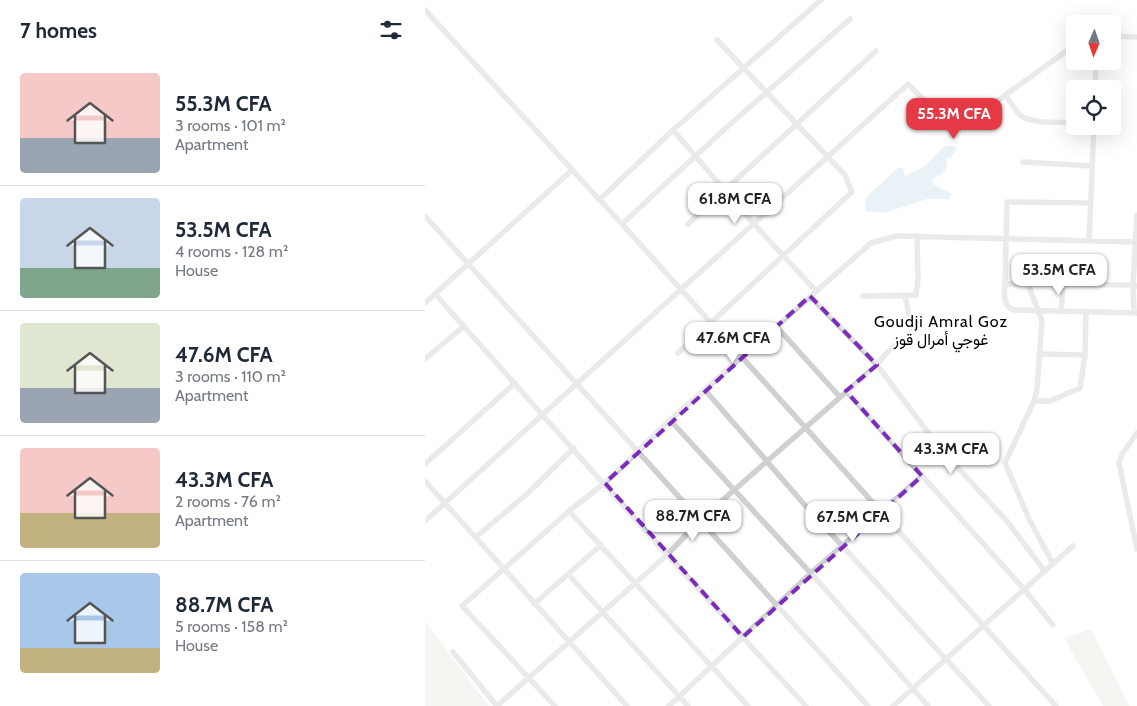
<!DOCTYPE html>
<meta charset="utf-8">
<style>
:root{--surface:#fff;--page:#f6f6f7;--text:#1f2937;--muted:#747a83;--line:#e0e1e3;--accent:#e63946}
body{margin:0;font-family:Cabin,Vazirmatn,sans-serif;background:var(--page);color:var(--text);height:100vh;display:flex;flex-direction:column;font-size:19px;white-space:nowrap}
*{box-sizing:border-box;margin:0}
p{font-size:16px;color:var(--muted)}
.icon{flex:none;width:28px;height:28px;fill:none;stroke:currentColor;stroke-width:2;stroke-linecap:round;stroke-linejoin:round}
.map{position:relative;flex:1;overflow:hidden}
.side{display:flex;flex-direction:column;background:var(--surface);width:425px}
.side>*{flex:none}
.needle{width:32px;rotate:182deg}
.controls{position:absolute;left:641px;top:15px;display:grid;gap:10px}
.controls a{display:grid;place-items:center;width:55px;height:55px;border-radius:5px;background:var(--surface);box-shadow:0 5px 20px #0002;font-size:25px}
.price{position:absolute;translate:-50% -42px;padding:0 11px;border-radius:10px;background:#fff;color:#222;font-size:16px;line-height:32px;filter:drop-shadow(0 1px 2px #0008)}
.price::after{content:'';position:absolute;left:50%;top:30px;width:15px;height:11px;margin-left:-8px;background:inherit;clip-path:polygon(0 0,100% 0,50% 100%)}
.price.selected{background:var(--accent);color:#fff}
ul{padding:0;list-style:none}
li{display:flex;align-items:center;gap:15px;height:125px;padding:0 20px}
li+li{border-top:1px solid var(--line)}
li span{display:grid;place-items:center;flex:none;width:140px;height:100px;border-radius:5px;color:#555}
li>.icon{margin-inline-start:auto}
span .icon{width:60px;height:60px;fill:#fffc;stroke-width:1}
li b{font-size:21px}
h2{display:flex;justify-content:space-between;align-items:center;height:60px;padding:0 20px;font-size:21px}
main{display:flex;flex:1;min-height:0}
.map>svg:first-child{display:block}
.green{fill:#e6ecdf}
.water{fill:#cfe2ee}
.lines{fill:none;stroke-linecap:round;stroke-linejoin:round}
.minor{stroke:#d0d0d0;stroke-width:5.5}
.marked{fill:none;stroke:#7b2cbf;stroke-width:4;stroke-dasharray:10 6;stroke-linejoin:round}
.labels{text-anchor:middle;dominant-baseline:central;stroke-width:5;stroke-linejoin:round;paint-order:stroke}
.neighbourhood-label{font-size:16px;letter-spacing:1px;fill:#000;stroke:#fff}
</style>
<main>
<section class="side">
<h2>7 homes<svg class="icon" aria-label="filters" viewBox="0 0 24 24"><path d="M4 7h16M4 17h16"/><circle cx="9" cy="7" r="2"/><circle cx="15" cy="17" r="2"/></svg></h2>
<ul>
<li><span style="background:linear-gradient(#f6c9c9 65%,#9aa5b1 0)"><svg class="icon" aria-label="home" viewBox="0 0 24 24"><path d="M3 11l9-7 9 7M6 9v11h12V9"/></svg></span><div><b>55.3M CFA</b><p>3 rooms · 101 m²</p><p>Apartment</p></div></li>
<li><span style="background:linear-gradient(#c9d6e8 70%,#7fa58c 0)"><svg class="icon" aria-label="home" viewBox="0 0 24 24"><path d="M3 11l9-7 9 7M6 9v11h12V9"/></svg></span><div><b>53.5M CFA</b><p>4 rooms · 128 m²</p><p>House</p></div></li>
<li><span style="background:linear-gradient(#dfe7d0 65%,#9aa5b1 0)"><svg class="icon" aria-label="home" viewBox="0 0 24 24"><path d="M3 11l9-7 9 7M6 9v11h12V9"/></svg></span><div><b>47.6M CFA</b><p>3 rooms · 110 m²</p><p>Apartment</p></div></li>
<li><span style="background:linear-gradient(#f6c9c9 65%,#c2b280 0)"><svg class="icon" aria-label="home" viewBox="0 0 24 24"><path d="M3 11l9-7 9 7M6 9v11h12V9"/></svg></span><div><b>43.3M CFA</b><p>2 rooms · 76 m²</p><p>Apartment</p></div></li>
<li><span style="background:linear-gradient(#a9c7e8 75%,#c2b280 0)"><svg class="icon" aria-label="home" viewBox="0 0 24 24"><path d="M3 11l9-7 9 7M6 9v11h12V9"/></svg></span><div><b>88.7M CFA</b><p>5 rooms · 158 m²</p><p>House</p></div></li>
</ul>
</section>
<div class="map">
<svg width="712" height="706" viewBox="0 0 712 706">
<rect width="100%" height="100%" fill="#fff"/>
<path class="green" d="M0,621L63,705V706H0Z
M666,629L704,706H678L639,638Z"/>
<path class="water" d="M527,145L532,149L526,157L521,158C524,171 518,174 507,179L508,184L527,194L524,199H502L459,213L441,211L440,198L473,168H478L480,176L499,167L518,147Z"/>
<g class="lines">
<path class="minor" d="M0,10L197,224L631,706
M688,36L712,37
M486,87L525,126L533,129L650,45
M670,89L671,61
M581,96C585,102 590,110 595,115C609,125 634,122 650,122
M248,130L328,223L391,291
M598,162L666,166
M174,200L248,130L396,0
M665,203L582,202L580,284L708,285L709,312
M0,216L443,706
M197,224L302,127L425,19
M263,224L451,51
M664,241L669,126
M580,284C579,295 578,304 588,310L712,313
M603,284L617,321L612,389L609,401L580,463L604,519L627,562
M711,286L708,285L712,215
M10,294L242,555L381,706
M385,296L452,365L514,447L581,520L619,570
M438,296L491,295L493,280L492,236
M0,303L147,170
M636,312L638,286
M351,326L414,396
M253,353L427,192L420,175L292,40
M614,354L660,355L661,312
M0,359L39,326
M280,390L378,503L564,706
M421,391L598,588L628,625
M609,401H625L655,388L660,355
M245,420L392,580L503,706
M712,433L697,454L694,463L712,549
M0,464L90,383
M0,481L202,706
M144,511L323,706
M0,521L483,84
M51,537L103,493L149,448
M144,575L263,706
M109,604L176,545
M28,652L72,706
M72,706L242,555L275,520L452,365C457,359 461,352 468,347C474,342 485,340 488,333L480,296
M130,706L37,606L144,511L180,483L245,420L446,243L471,236L712,242
M244,706L386,573L497,476
M468,706L648,546"/>
</g>
<path d="M0 0H712V706H0ZM385,296L452,365L421,391L497,476L318,637L180,483Z" fill="#fff" fill-opacity=".55" fill-rule="evenodd"/>
<path class="marked" d="M385,296L452,365L421,391L497,476L318,637L180,483Z"/>
<g class="labels">
<g class="neighbourhood-label">
<text x="516" y="321">Goudji Amral Goz<tspan x="516" dy="18">غوجي أمرال قوز</tspan></text>
</g>
</g>
</svg>
<div class="controls">
<a><svg class="needle" viewBox="-14 -14 28 28"><path d="M0-13l5 13h-10z" fill="#e53935"/><path d="M0 13l5-13h-10z" fill="#747a83"/></svg></a>
<a><svg class="icon" aria-label="locate" viewBox="0 0 24 24"><circle cx="12" cy="12" r="6"/><path d="M12 2v4M12 18v4M2 12h4M18 12h4"/></svg></a>
</div>
<b class="price selected" style="left:529px;top:140px">55.3M CFA</b>
<b class="price" style="left:310px;top:225px">61.8M CFA</b>
<b class="price" style="left:634px;top:296px">53.5M CFA</b>
<b class="price" style="left:308px;top:364px">47.6M CFA</b>
<b class="price" style="left:526px;top:475px">43.3M CFA</b>
<b class="price" style="left:268px;top:542px">88.7M CFA</b>
<b class="price" style="left:428px;top:543px">67.5M CFA</b>
</div>
</main>
